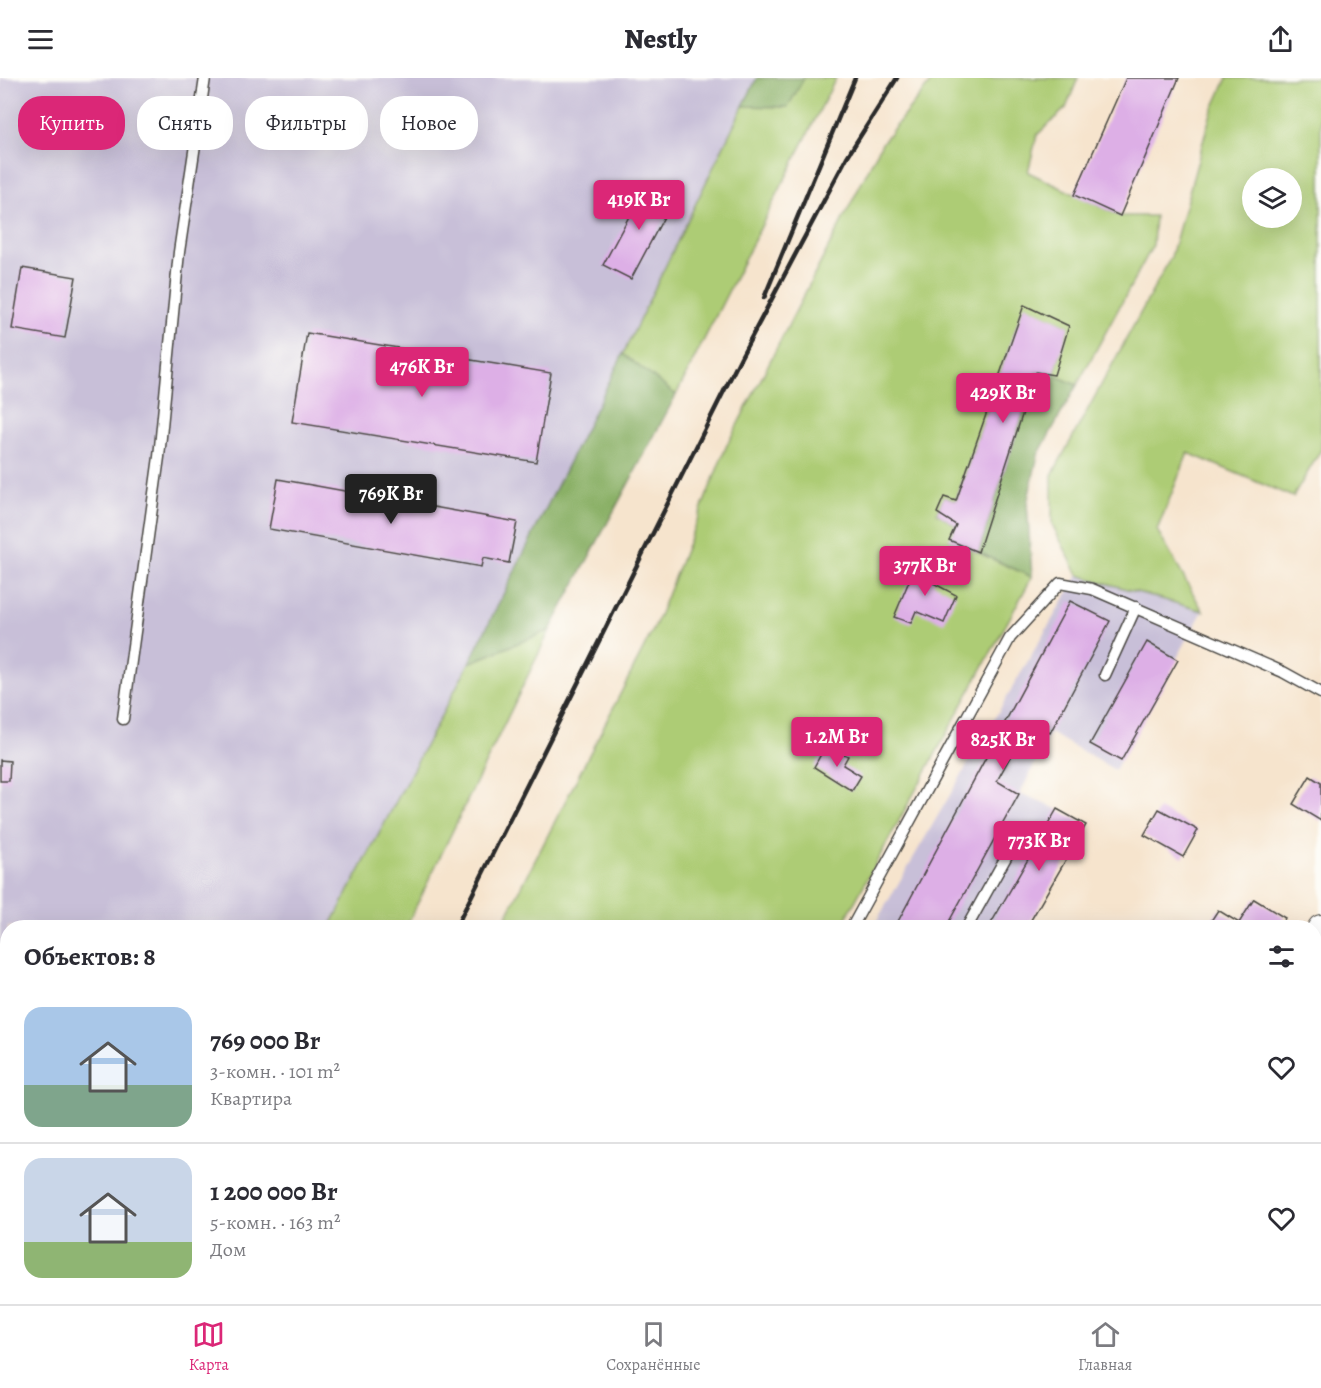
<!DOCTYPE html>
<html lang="ru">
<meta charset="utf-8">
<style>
:root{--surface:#fff;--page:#f2f2f3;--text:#2b2b33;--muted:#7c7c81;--line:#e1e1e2;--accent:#db2777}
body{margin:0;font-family:Alegreya,serif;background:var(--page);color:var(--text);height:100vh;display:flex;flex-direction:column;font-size:22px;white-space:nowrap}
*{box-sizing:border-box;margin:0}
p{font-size:20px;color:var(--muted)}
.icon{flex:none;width:33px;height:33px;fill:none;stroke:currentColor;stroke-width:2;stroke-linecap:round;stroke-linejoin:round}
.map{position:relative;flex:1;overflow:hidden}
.panel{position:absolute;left:0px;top:842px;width:1322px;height:386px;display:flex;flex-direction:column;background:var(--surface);border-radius:24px 24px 0 0;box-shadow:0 6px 24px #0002}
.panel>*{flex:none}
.guide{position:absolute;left:18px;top:18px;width:600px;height:54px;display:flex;gap:12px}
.controls{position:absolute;left:1242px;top:90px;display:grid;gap:12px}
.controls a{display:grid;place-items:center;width:60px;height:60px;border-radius:50%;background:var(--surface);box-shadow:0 6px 24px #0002;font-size:30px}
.price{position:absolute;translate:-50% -51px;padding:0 14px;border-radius:6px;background:var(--accent);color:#fff;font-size:20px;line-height:39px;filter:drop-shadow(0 2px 3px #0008)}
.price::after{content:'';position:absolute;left:50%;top:36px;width:18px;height:14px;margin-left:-9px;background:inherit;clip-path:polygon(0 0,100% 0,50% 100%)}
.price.current{background:#222;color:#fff}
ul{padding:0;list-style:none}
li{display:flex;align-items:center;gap:18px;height:150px;padding:0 24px}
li+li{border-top:2px solid var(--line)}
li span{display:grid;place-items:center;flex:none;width:168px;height:120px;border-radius:18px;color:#555}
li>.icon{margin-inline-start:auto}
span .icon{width:72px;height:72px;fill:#fffc;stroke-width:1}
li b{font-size:26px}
h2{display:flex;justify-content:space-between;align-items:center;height:72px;padding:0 24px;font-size:26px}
.chip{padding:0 21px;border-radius:24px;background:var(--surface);box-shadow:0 6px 24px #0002;font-size:21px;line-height:54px}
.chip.current{background:var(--accent);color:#fff}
header{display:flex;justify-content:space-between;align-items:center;height:78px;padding:0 24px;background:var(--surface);font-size:27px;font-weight:800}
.tab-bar{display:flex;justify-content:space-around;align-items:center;height:84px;border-top:2px solid var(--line);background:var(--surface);font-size:16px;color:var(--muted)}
.tab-bar a{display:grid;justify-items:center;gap:3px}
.tab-bar .current{color:var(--accent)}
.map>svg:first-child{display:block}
.industrial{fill:#c8bfd8}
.green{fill:#adcc74;stroke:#6c7c50;stroke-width:1.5;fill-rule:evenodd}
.forest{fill:#8ab066;stroke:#5a6e48;stroke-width:1.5}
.building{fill:#ddafe6}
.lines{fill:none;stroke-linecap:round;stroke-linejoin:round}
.service-casing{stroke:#494743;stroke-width:13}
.tertiary-casing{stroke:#494743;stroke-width:28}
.service{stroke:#fff;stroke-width:10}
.tertiary{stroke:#fff;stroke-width:26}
.rail{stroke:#2b2b2b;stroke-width:4.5}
</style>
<header><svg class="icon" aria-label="menu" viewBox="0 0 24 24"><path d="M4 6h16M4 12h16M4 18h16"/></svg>Nestly<svg class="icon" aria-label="share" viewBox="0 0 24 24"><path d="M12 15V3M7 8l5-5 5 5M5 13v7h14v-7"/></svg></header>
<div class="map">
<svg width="1321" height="1226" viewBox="0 0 1321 1226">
<rect width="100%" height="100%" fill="#fdfcf7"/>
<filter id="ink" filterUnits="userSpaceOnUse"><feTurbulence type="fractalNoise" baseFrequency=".0167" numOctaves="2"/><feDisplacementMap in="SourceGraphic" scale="12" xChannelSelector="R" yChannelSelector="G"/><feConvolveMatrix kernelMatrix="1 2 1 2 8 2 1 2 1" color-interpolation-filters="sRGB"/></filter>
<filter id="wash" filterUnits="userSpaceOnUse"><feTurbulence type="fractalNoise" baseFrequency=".008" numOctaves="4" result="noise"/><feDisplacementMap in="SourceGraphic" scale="24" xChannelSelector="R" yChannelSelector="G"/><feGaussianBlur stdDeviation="1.35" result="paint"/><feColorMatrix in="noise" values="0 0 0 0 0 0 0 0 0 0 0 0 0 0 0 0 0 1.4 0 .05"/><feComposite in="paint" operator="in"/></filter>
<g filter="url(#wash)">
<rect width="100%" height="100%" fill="#f6e4cd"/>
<path class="industrial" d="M0,0H757L514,501L330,849H8V1220H141L138,1226H0Z
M1078,497L1203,533L1115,692L1050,655L1020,716L1057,731L1086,747L1027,849H873Z"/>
<path class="green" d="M804,0H836L676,317L623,276L743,28L787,29Z
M934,0H1078L1066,30L1037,57L1028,94L1120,138H1155L1153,167L1077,307L1054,297L1068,248L1024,228L956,423L944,419L937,435L956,447L950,462L1032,499L841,849H501L655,548L726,369L882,65Z
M1227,0H1321V372L1293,419L1188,375L1157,452L1203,533L1078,497L1052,446V397L1171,179L1211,35ZM1252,100H1292V140H1252Z
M550,552L406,849H330L469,585Z
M141,1220H228L225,1226H138Z
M514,1220H547L544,1226H510Z
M567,1220H595L593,1226H564Z
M633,1220H769L782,1226H630Z"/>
<path class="forest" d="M757,0H804L788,29L743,28Z
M623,276L676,317L550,552L469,585Z
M1036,294L1054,297L1077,307L1038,377L1027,425L1032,499L978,474Z"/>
<g id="blocks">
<path class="building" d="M1126,0H1179L1120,138L1074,117Z
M647,105L674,120L631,201L603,187Z
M22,190L76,199L65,260L12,251Z
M1024,227L1069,248L1054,297L1036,294L978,474L949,462L956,447L937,435L944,419L956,423Z
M307,255L551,295L536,384L292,344Z
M278,401L517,444L509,485L483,480L481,489L269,451Z
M917,484L939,493L933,505L956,517L944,545L916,533L911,545L894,539Z
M1070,523L1110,543L1050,655L1029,644L997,703L1019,716L946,849H895Z
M1147,564L1178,582L1121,683L1090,666Z
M826,667L848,678L843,687L861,698L852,713L814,689Z
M0,682L10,683L9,703H0Z
M1310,698L1321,705V743L1293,726Z
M1057,731L1086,747L1027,849H989Z
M1159,731L1198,752L1183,779L1144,757Z
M1254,821L1285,840L1279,849H1207L1218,832L1239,845Z
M1314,985L1321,989V998L1314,1011Z
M998,1220H1045L1041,1226H1009Z
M1127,1220H1159L1170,1226H1123Z"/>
</g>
</g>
<g filter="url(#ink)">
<use href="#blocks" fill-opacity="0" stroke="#494743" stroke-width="1.5"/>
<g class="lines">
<g class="service-casing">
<path id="service" d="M1105,597L1136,529
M123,641L159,379L179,174L205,0
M852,849L1010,560L1060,505L1092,511L1283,594L1321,615
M967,849L1020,754
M555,1226L557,1220
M604,1226L607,1220"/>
</g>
<g class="tertiary-casing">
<path id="tertiary" d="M1314,860L1321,850
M1069,1226L1073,1220"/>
</g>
<use href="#service" class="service"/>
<use href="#tertiary" class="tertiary"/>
<path class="rail" d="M764,220L855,0
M456,849L741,279L847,79L897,0
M266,1226L269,1220"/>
</g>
</g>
</svg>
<div class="controls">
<a><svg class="icon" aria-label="layers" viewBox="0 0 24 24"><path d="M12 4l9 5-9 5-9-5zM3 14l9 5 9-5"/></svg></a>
</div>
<b class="price" style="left:639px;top:153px">419K Br</b>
<b class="price" style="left:422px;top:320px">476K Br</b>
<b class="price" style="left:1003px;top:346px">429K Br</b>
<b class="price current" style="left:391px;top:447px">769K Br</b>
<b class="price" style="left:925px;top:519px">377K Br</b>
<b class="price" style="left:837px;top:690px">1.2M Br</b>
<b class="price" style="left:1003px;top:693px">825K Br</b>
<b class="price" style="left:1039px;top:794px">773K Br</b>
<div class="guide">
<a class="chip current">Купить</a>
<a class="chip">Снять</a>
<a class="chip">Фильтры</a>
<a class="chip">Новое</a>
</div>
<section class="panel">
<h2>Объектов: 8<svg class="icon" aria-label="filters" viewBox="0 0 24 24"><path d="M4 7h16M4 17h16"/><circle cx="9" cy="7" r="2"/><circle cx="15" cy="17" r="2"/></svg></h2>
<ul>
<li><span style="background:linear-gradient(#a9c7e8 65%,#7fa58c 0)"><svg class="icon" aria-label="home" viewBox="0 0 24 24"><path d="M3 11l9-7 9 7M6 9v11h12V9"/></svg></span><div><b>769 000 Br</b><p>3-комн. · 101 m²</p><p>Квартира</p></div><svg class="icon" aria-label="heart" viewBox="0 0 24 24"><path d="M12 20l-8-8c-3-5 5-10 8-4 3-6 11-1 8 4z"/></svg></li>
<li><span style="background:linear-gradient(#c9d6e8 70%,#8fb573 0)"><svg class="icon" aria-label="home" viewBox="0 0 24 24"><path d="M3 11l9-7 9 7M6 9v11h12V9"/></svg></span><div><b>1 200 000 Br</b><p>5-комн. · 163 m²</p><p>Дом</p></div><svg class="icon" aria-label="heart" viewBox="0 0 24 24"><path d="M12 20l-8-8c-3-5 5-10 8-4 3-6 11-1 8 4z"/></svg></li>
</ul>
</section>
</div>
<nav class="tab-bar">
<a class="current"><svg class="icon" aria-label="map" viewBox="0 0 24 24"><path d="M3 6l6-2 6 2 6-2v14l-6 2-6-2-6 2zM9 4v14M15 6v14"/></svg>Карта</a>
<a><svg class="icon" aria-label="saved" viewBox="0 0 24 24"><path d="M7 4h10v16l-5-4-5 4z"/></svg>Сохранённые</a>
<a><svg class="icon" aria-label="home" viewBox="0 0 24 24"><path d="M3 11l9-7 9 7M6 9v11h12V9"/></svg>Главная</a>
</nav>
